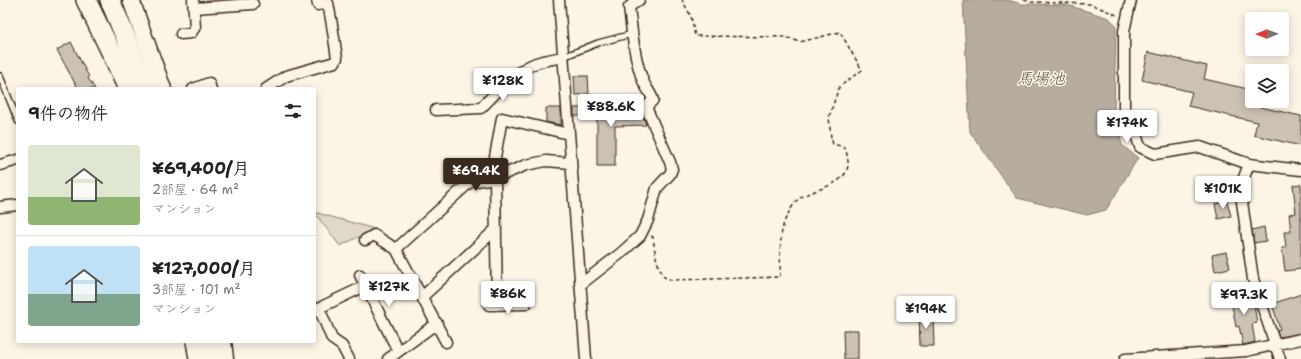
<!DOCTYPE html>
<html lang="ja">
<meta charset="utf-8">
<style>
:root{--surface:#fff;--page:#f2f2f2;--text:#222;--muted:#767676;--line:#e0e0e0;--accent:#3b2a1e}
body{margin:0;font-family:"Shantell Sans","Klee One",sans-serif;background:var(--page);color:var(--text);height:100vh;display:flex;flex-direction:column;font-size:15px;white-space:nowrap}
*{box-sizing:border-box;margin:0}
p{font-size:13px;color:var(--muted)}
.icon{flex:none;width:22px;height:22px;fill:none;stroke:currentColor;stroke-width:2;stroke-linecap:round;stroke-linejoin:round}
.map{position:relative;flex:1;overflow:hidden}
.drawer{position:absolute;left:16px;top:87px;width:300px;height:256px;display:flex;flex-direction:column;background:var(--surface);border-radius:4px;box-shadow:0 2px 10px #0003}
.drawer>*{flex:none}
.needle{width:26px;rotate:269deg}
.buttons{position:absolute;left:1245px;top:12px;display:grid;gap:8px}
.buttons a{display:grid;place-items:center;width:44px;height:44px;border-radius:4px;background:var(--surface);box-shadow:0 2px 10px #0003;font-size:20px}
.price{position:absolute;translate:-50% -34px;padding:0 9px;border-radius:4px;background:#fff;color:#222;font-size:13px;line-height:26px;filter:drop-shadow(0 1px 2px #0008)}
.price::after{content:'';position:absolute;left:50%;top:24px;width:12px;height:9px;margin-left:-6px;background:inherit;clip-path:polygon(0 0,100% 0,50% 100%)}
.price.active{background:var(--accent);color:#fff}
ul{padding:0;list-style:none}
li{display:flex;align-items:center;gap:12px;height:100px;padding:0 12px}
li+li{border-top:1px solid var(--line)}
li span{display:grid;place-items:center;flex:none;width:112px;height:80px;border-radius:4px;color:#555}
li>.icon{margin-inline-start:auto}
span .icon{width:48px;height:48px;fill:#fffc;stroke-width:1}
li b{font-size:17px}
h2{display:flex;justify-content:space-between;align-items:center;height:48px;padding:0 12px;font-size:17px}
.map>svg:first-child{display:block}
.green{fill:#e0d8c8;stroke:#8e8173}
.water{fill:#b7ad9e;stroke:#85796b}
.building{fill:#ccc2b3;stroke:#3b2a1e}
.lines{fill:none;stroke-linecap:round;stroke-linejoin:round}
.lane-casing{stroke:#3b2a1e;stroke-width:8}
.street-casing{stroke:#3b2a1e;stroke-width:13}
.primary-casing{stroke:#3b2a1e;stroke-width:19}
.highway-casing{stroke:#3b2a1e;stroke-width:22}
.path{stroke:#3b2a1e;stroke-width:1.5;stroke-dasharray:4 3;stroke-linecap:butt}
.lane{stroke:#fcf5e5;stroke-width:5}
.street{stroke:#fcf5e5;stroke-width:10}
.primary{stroke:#fcf5e5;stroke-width:16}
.highway{stroke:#fcf5e5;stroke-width:19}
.labels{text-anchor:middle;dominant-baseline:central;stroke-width:3;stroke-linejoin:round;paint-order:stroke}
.water-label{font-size:16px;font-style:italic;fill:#605144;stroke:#fcf5e5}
</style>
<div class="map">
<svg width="1301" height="359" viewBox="0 0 1301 359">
<rect width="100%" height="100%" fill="#fcf5e5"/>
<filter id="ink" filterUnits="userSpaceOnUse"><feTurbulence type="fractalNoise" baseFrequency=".025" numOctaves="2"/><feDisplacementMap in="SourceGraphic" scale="8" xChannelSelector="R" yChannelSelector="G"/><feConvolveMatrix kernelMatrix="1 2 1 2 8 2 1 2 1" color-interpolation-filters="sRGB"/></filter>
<g filter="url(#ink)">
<path class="green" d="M314,212L375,229L340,246Z"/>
<path class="water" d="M963,0H1008L1021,4L1067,5L1109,18L1116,25L1114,110L1122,145L1138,158L1106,210L1087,215L1017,198L970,132Z"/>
<path class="building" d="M71,42L89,77L88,78L95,89H78L57,50Z
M1148,52L1207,66L1204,79L1252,90V101H1261L1260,107L1301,116V146L1254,135L1257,122L1188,106L1192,92L1142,80Z
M574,76H588L589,94L575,95Z
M640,107L646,125L615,126V166H597V115L574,116V108Z
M546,108H561V125L546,122Z
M1301,184V269L1285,271L1282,248L1286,247L1284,232H1291L1289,214L1296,213L1293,185Z
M1227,201L1231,216L1218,219L1215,204Z
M1264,227L1266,241L1254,243L1252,230Z
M1226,252L1230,268L1215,271L1212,255Z
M1243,292V297L1248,296V299L1253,298L1257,323L1252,324L1255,342L1243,345L1239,326L1236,327L1230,294Z
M1301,294V333L1279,337L1277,330L1280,329L1272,304Z
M919,314H933L934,346H920Z
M843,330H858V359H844Z"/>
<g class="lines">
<g class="lane-casing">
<path id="lane" d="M563,57L598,43L632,34
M0,76L18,121"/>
</g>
<g class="street-casing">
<path id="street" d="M559,0L586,359
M1131,0L1124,31V114L1135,131L1140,147L1155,154L1200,147L1249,164L1301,170
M194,8L253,4
M181,34L191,33L195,27L193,0
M193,89L209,83L211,89
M266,89L286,76L335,62L337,58L332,25L328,3L318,5L317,0
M436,110L481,108C498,91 513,72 536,63C544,60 554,59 563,57
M495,157L502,118L569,134
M1249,164L1240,188L1253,279L1280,359
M0,165L18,160
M495,178L497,305
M0,207L18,205
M365,240L374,235L396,249L446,342
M396,249L470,182L495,178L526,165L546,161L571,163
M360,275L398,351
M580,285L621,253L640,236L648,220L657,188L670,174L672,169L670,162L646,107L653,100C651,93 646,88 643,81C634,58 632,31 629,7L639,0
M422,297L496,229
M489,305L526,304
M349,359L342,346L332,339L319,308L365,286
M388,359L437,323
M1125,359L1246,351L1301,339"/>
</g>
<g class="primary-casing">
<path id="primary" d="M131,0L163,89
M223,341L225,359"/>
</g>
<g class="highway-casing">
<path id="highway" d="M86,0L115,60L128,89
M110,0L128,43L145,89
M196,341L199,359
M210,341L213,359"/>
</g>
<path class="path" d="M1024,0L1031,2L1090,4L1117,15
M651,236L653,237C655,253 656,263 664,277L672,280L780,277C781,259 778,231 787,216C790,210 795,201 800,198C814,188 850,186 848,161C847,156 847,151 844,147L833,144L831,138L829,117L839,87L862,70L840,32L800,42L785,37L695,36L691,16L682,0"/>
<use href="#lane" class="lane"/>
<use href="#street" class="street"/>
<use href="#primary" class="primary"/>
<use href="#highway" class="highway"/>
</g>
</g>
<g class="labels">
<g class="water-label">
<text x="1041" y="78">馬場池</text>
</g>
</g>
</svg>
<div class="buttons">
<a><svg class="needle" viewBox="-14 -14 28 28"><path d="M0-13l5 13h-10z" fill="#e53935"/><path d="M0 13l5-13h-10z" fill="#767676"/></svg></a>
<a><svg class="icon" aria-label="layers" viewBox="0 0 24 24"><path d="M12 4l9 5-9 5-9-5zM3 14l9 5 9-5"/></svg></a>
</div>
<b class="price" style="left:503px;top:102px">¥128K</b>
<b class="price" style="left:611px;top:128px">¥88.6K</b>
<b class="price" style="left:1127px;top:144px">¥174K</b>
<b class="price active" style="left:476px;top:192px">¥69.4K</b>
<b class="price" style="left:1223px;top:210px">¥101K</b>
<b class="price" style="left:389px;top:308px">¥127K</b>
<b class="price" style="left:508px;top:315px">¥86K</b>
<b class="price" style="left:1244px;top:316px">¥97.3K</b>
<b class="price" style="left:926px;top:330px">¥194K</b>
<section class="drawer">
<h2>9件の物件<svg class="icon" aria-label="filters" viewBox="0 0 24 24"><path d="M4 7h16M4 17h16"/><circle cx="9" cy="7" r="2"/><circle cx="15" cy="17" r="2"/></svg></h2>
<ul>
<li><span style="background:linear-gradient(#dfe7d0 65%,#8fb573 0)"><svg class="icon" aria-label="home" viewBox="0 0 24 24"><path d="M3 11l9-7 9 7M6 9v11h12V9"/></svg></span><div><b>¥69,400/月</b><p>2部屋 · 64 m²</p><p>マンション</p></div></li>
<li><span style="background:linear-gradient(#bfe0f5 60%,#7fa58c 0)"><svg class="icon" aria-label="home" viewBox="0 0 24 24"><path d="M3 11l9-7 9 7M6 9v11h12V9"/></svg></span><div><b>¥127,000/月</b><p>3部屋 · 101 m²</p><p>マンション</p></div></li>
</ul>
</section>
</div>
